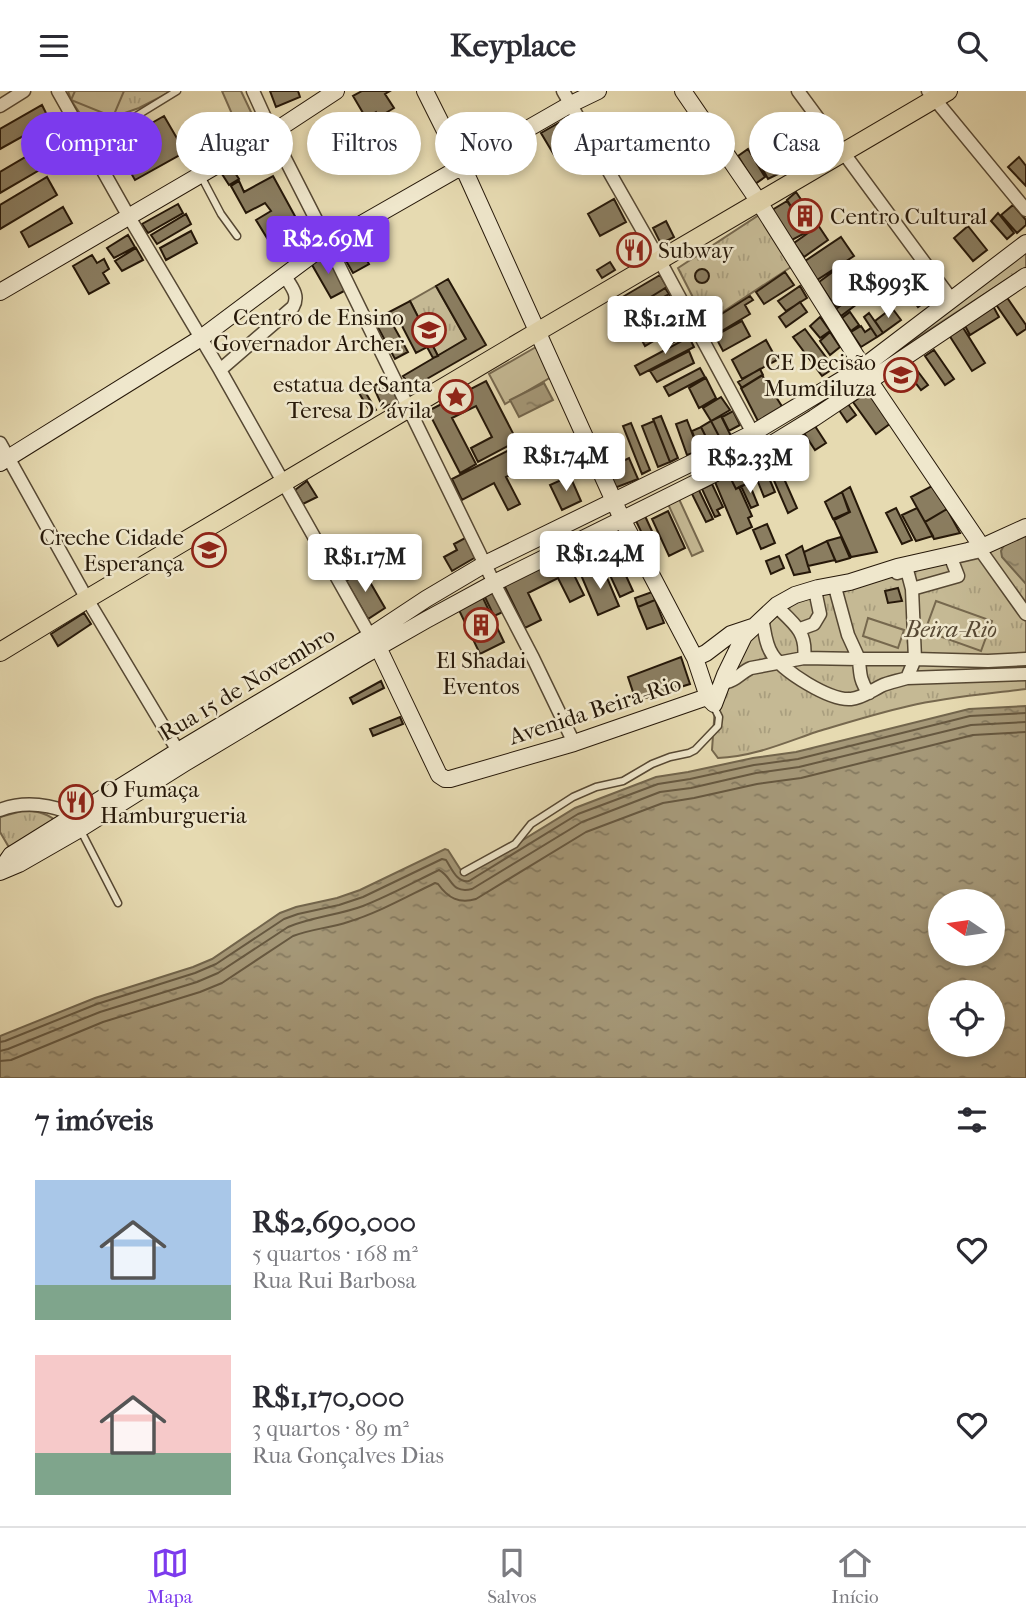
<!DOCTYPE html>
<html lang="pt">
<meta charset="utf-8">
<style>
:root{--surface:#fff;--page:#f2f2f3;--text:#2b2b33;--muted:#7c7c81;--line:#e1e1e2;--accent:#7c3aed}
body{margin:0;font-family:"IM FELL French Canon",serif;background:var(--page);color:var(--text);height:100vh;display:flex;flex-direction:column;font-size:26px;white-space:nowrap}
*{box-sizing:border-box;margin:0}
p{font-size:23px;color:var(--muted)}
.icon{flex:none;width:38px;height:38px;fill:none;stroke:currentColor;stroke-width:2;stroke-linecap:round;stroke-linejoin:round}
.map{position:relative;height:987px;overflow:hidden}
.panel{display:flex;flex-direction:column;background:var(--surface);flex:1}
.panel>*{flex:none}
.banner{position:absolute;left:21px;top:21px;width:985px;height:63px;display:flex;gap:14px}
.needle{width:46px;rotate:283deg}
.tools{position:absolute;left:928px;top:798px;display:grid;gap:14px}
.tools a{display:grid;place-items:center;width:77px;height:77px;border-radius:50%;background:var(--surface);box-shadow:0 4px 10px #0003;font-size:35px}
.price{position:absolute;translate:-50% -60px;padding:0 16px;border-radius:7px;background:#fff;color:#222;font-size:23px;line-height:46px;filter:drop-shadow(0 2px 4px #0008)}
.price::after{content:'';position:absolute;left:50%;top:42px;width:21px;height:16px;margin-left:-10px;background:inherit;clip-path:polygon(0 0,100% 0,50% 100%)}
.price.active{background:var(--accent);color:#fff}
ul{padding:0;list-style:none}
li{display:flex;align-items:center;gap:21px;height:175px;padding:0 35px}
li span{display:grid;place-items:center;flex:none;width:196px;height:140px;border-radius:0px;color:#555}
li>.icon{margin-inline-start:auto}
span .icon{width:84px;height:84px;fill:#fffc;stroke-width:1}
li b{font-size:30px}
h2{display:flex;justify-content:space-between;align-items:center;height:84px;padding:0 35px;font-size:30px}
.chip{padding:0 24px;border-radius:32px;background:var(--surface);box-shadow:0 4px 10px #0003;font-size:24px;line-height:63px}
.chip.active{background:var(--accent);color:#fff}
header{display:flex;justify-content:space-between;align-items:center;height:91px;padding:0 35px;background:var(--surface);font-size:32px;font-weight:700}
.tabs{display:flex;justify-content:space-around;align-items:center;height:98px;border-top:2px solid var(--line);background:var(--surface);font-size:19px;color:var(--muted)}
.tabs a{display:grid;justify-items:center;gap:4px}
.tabs .active{color:var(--accent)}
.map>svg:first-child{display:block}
.park{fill:url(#park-tufts);stroke:#76684e;stroke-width:2}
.garden{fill:#c5b994;stroke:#76684e;stroke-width:2}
.water{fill:url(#water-ripples);stroke:#72654c;stroke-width:2;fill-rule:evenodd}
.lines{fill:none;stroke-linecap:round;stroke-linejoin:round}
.shore{stroke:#665840;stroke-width:2}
.building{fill:#8a7d60;stroke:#261809;stroke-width:2}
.lane-casing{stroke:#564833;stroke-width:9}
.street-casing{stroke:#564833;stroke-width:15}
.secondary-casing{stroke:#261809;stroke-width:18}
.primary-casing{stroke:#261809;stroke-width:20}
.lane{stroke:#efe7cc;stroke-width:6}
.street{stroke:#efe7cc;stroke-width:12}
.secondary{stroke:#efe7cc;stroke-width:16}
.primary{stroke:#e6dab1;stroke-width:18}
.labels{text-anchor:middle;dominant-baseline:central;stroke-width:5;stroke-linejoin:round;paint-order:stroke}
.poi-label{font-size:23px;fill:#261809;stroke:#efe7cc;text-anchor:end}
.park-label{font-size:23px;font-style:italic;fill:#564833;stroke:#efe7cc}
.street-label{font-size:23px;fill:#261809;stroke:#efe7cc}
</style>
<header><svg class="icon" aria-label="menu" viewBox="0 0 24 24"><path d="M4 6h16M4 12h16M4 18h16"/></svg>Keyplace<svg class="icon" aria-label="search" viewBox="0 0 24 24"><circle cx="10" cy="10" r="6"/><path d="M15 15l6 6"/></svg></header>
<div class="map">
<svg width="1026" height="987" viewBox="0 0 1026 987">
<defs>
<pattern id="park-tufts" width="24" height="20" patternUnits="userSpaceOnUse" patternTransform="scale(1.75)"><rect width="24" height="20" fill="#c5b994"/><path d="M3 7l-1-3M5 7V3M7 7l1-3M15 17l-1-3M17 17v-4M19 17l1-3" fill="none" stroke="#a99e7e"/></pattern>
<pattern id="water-ripples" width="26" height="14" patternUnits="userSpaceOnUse" patternTransform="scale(1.75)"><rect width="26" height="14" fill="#a59878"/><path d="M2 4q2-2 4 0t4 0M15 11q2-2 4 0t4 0" fill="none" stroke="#867b61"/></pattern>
</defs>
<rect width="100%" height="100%" fill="#e6dab1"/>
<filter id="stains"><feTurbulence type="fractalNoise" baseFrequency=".00286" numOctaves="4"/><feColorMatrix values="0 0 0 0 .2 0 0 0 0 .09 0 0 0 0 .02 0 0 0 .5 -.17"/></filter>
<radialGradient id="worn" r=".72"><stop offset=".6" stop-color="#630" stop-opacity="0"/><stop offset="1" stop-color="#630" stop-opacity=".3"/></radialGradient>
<path class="park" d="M68,0H172L139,17L113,26L107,33L92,41L71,9Z
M222,0H241L259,38L242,46Z
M759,124L791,176L706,232L678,177Z
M1026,158V176L874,275Z
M436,195L466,248L438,265L410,210Z
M1026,432V598C987,603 947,606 909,615C878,622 846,632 816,641C784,652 752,666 718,667L712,659L715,616L733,558L798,509L852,496Z
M22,720C36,720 44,721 55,729L10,758L0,741V726Z"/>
<path class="garden" d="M75,0H124L113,26L71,9Z
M536,256L553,285L505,313L489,283Z
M679,408L703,460L692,465L668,413Z
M936,510L992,530L981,560L925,540Z
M868,527L904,539L898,557L863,545Z"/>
<path class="water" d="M544,292L553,309L519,326L510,309Z
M1026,444V493L1002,466L1001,460L1004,454Z
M1026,615V987H0V945L95,907L193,876L212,868L280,822L296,816L337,807L360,799L445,758L448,759L464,784H466L575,717L656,686L688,681L753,667L796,661L969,618ZM940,810H992V863H940ZM940,901H992V954H940Z"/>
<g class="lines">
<path class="shore" d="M0,951L5,950L97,913L195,882L216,873L284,828L298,823L339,814L363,806L442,768L446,769C452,778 457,792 469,790L578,723L658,693L690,688L754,674L798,668L970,625L1026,622
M0,960L8,958L100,921L197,891L218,882L288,836C312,826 339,824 363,815C389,805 414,791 439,779C453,786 450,803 472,798L582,731L660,701L691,697L756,682L799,676L971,634L1026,631
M0,970L11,969L103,931L200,901L222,892L293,845C311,838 330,837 348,831C378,822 406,806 435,792L438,793C448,807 459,813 476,808L586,741L663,712L694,707L757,693L801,687L973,644L1026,641"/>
</g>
<path class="building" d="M270,0H298L300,6L276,16Z
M362,0H390L385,3L394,17L379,26L376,21L366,27L353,5Z
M42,14L50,30L0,58V38Z
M164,25L185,61L135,89L119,61L112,65L108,57Z
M786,25L811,64L798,72L774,33Z
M569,26L582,48L554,64L541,42Z
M46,54L55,70L0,102V81Z
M748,58L765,86L755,93L738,65Z
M1019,66L1026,75V95L1008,76Z
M770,68L778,83L768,88L761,75Z
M232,77L239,88L229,94L222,83Z
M273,85L296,127L267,147L256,129L271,120L265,112L246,122L231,95L239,90L244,101Z
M47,86L57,104L0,138V114Z
M796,101L828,149L804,166L794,152L808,142L787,109Z
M614,108L626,131L600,145L588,123Z
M787,110L807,141L792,149L772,119Z
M178,113L183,122L148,142L142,133Z
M1013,114L1026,129V134L1017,142L1001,124Z
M63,116L72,132L29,156L21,141Z
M998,122L1014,142L1007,148L991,130Z
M186,123L191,133L157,153L151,144Z
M666,130L674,146L661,153L653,137Z
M968,135L987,159L973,170L954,147Z
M191,140L197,152L166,169L160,157Z
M128,144L135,156L114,167L107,157Z
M841,146L854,165L817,189L805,170Z
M637,147L645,162L630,171L622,156Z
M357,152L369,173L353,182L341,161Z
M136,157L143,169L122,180L115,170Z
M326,163L346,199L331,207L311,172Z
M92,164L97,172L104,168L109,178L103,182L109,192L89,203L73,175Z
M610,171L615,179L602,187L597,179Z
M695 185a7 7 0 1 1 14 0a7 7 0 1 1-14 0Z
M834,180L851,206L835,216L819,191Z
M785,181L794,194L764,213L756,201Z
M660,184L667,196L621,224L614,211Z
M448,188L486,254L411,297L403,285L466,248L436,195Z
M926,190L936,203L918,216L908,202Z
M800,195L807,207L786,220L778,210Z
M665,197L669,203L646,216L643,211Z
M669,203L678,218L636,242L629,225Z
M750,205L753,209L745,214L750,223L720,241L712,229Z
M1006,205L1026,234V238L1017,244L995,212Z
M852,206L857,213L841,225L836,218Z
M410,210L438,265L433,267L427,256L416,262L400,231L393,234L408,261L395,268L374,229Z
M800,211L807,221L786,236L779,226Z
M993,215L999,226L970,244L964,233Z
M892,217L901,229L883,242L875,230Z
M677,220L684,232L645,255L638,242Z
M850,221L859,234L851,240L842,227Z
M869,222L883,242L877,246L864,226Z
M820,226L830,240L820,247L810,235Z
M742,230L750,245L723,260L715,245Z
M685,235L688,243L667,255L662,247Z
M861,235L865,241L871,237L877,246L861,256L851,241Z
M962,235L985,272L972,280L949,244Z
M805,238L834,277L822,285L793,246Z
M830,241L840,256L830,264L820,250Z
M689,246L694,256L640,284L635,275Z
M766,249L777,269L742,288L732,269Z
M934,259L954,288L945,294L925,265Z
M689,260L694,272L657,291L650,280Z
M910,270L928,294L921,299L902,274Z
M700,277L705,286L669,305L664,296Z
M760,278L763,284L742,297L738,291Z
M762,284L783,317L759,332L741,297Z
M706,287L716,307L699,317L689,297Z
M388,288L398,310L383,317L373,295Z
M486,290L517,350L478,371L471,357L492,346L476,315L452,327L476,373L460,382L428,320Z
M364,299L376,319L371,322L359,302Z
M869,300L891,332L876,343L853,311Z
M721,306L730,319L711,330L703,317Z
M848,313L856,324L847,331L839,319Z
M733,320L740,334L729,340L722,326Z
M661,325L678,367L670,371L653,328Z
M721,325L731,345L721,349L711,330Z
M687,329L699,360L687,364L676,333Z
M654,330L670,371L658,376L642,335Z
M711,330L721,349L710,354L701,336Z
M631,332L650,379L642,383L623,335Z
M813,332L826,352L815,359L802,339Z
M701,336L710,354L699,360L692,340Z
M796,346L806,368L800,370L791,349Z
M790,347L803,376L798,378L786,351Z
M525,351L535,372L506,386L520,413L508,419L494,392L462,409L452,388Z
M784,353L797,380L783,386L771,359Z
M617,355L623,370L629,367L638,388L612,398L597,363Z
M761,365L766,377L754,383L749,370Z
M778,374L797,417L788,422L769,378Z
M743,376L749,392L736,398L729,384Z
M766,380L775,401L764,406L756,386Z
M729,384L736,398L739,396L752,425L748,427L752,436L737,443L715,391Z
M570,385L581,410L562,419L550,394Z
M307,390L317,406L303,413L295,399Z
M749,392L758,414L751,417L741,395Z
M712,393L723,416L717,419L720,424L715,426L702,398Z
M932,395L947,418L925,431L911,406Z
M850,396L877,461L851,466L834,429L850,421L842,401Z
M698,397L713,428L706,431L691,401Z
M842,401L849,421L833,428L825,411Z
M896,417L912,449L902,453L886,422Z
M917,417L933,445L916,450L902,424Z
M947,418L960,442L934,448L925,431Z
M668,420L685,457L669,465L652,428Z
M645,425L657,451L648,455L636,430Z
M767,433L775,452L761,458L753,439Z
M621,435L633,460L618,467L615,461L610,463L601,444Z
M841,446L850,467L836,471L827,450Z
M465,447L476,466L452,480L444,466L457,459L454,453Z
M827,450L835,469L808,475L804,461Z
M802,455L810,481L794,484L786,464Z
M571,457L577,470L569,474L584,504L570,511L558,487L528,502L541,529L525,537L503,492Z
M779,465L784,477L771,483L766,470Z
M602,475L619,515L598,524L581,484Z
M622,476L633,500L620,506L609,482Z
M363,479L385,517L368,528L346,490Z
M898,497L902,510L888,512L885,500Z
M491,498L503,521L494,525L483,502Z
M652,501L655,509L638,516L635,507Z
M482,505L504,551L480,563L458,517Z
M655,509L664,532L647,538L638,516Z
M84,522L91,533L58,555L51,543Z
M681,566L690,593L636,610L628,586Z
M381,590L384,597L353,613L350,607Z
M400,626L403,633L373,645L370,638Z"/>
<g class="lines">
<g class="lane-casing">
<path id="lane" d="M89,54L177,0
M201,85L221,123L237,145
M81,740L118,812
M464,781L515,753L531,733L573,706L596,696L623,690L652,673L670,666L689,662L695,659L718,635L719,626L713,614"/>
</g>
<g class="street-casing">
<path id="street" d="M58,0L129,126L220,279L370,545
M253,0L272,42L328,152L494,492L533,567L574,652
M563,0L660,170L762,359
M798,0L952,209
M928,0L1026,119
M0,15L24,0
M220,279L293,216C300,204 291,195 284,184
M0,352L87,508L181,665
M897,482L907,479L912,498L915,568L988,570L1026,568
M912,498L958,485L951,467L981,460L1026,523
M779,518C796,534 807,543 804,567
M763,532C765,543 766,554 772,563C782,580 830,610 851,608C862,607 871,600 881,595C889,591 898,590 907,587L915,568H859L848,544L836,500
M803,537L814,533L820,523L816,504
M907,587L1026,583
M727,591C737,589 741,581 751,577L804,567L859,568C860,582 860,591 869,602
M0,719C23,710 46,713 68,721"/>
</g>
<g class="secondary-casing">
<path id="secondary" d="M425,0L463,76L622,428L695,567L708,606
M683,0L759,111L863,276L869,289L982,456
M0,201L272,42L336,0
M0,372L201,247L328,152L571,13L598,0
M373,548L378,556L439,684L445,688H450L574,652L707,606L714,613L725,584L744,545L777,514L795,504L818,497L850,491L897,476L968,460L982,456L1026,436
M695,567L706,562L731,543L752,536
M0,780L11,764L178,660L370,545L426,508L485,473L753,342L863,276L1026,152
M0,781L19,773L80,738L185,672L363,565L426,529L494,492L762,359L814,327L1026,185"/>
</g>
<g class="primary-casing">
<path id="primary" d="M0,561L87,508L537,241L948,0"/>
</g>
<use href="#lane" class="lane"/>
<use href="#street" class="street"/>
<use href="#secondary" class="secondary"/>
<use href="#primary" class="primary"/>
</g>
<defs>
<g id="building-ring" transform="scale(1.75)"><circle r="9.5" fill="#efe7cc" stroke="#8f2418" stroke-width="1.5"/><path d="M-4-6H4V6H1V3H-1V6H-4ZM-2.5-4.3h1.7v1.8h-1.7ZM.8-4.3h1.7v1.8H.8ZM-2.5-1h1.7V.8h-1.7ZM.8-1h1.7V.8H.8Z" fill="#8f2418"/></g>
<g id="restaurant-ring" transform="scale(1.75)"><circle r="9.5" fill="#efe7cc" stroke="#8f2418" stroke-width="1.5"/><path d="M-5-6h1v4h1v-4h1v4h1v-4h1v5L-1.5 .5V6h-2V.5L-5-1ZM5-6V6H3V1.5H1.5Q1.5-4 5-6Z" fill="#8f2418"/></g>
<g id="school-ring" transform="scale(1.75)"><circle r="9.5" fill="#efe7cc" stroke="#8f2418" stroke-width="1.5"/><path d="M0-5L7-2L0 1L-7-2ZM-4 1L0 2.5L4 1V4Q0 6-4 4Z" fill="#8f2418"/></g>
<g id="sight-ring" transform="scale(1.75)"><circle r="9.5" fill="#efe7cc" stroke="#8f2418" stroke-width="1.5"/><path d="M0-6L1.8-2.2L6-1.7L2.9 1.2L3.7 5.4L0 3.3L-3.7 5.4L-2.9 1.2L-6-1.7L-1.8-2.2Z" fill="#8f2418"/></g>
</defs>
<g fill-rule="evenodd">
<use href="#building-ring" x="805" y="125"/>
<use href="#restaurant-ring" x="634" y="159"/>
<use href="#school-ring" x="429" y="239"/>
<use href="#school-ring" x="901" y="284"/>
<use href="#sight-ring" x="456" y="306"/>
<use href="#school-ring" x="209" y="459"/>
<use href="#building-ring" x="481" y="534"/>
<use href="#restaurant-ring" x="76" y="711"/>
</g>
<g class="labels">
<g class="poi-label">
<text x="830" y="125" text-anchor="start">Centro Cultural</text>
<text x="658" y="159" text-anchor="start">Subway</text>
<text x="404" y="226">Centro de Ensino<tspan x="404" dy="26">Governador Archer</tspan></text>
<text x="876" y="271">CE Decisão<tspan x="876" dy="26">Mumdiluza</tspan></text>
<text x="432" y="293">estatua de Santa<tspan x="432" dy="26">Teresa D´ávila</tspan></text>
<text x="184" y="446">Creche Cidade<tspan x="184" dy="26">Esperança</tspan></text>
<text x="481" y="569" text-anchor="middle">El Shadai<tspan x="481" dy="26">Eventos</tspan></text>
<text x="100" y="698" text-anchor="start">O Fumaça<tspan x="100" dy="26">Hamburgueria</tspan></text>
</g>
<g class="park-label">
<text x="951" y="538">Beira-Rio</text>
</g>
<g class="street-label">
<text transform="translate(247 593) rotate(-31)">Rua 15 de Novembro</text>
<text transform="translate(595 619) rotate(-18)">Avenida Beira-Rio</text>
</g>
</g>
<rect width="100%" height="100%" filter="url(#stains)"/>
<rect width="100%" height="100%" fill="url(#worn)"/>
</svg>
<div class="tools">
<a><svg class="needle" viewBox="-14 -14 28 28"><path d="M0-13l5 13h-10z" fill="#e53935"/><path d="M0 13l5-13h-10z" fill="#7c7c81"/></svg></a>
<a><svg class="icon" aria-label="locate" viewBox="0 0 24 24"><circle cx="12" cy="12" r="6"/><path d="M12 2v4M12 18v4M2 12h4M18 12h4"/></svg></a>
</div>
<b class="price active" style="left:328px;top:185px">R$2.69M</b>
<b class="price" style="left:888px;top:229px">R$993K</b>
<b class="price" style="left:665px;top:265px">R$1.21M</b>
<b class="price" style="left:566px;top:402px">R$1.74M</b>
<b class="price" style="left:750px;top:404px">R$2.33M</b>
<b class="price" style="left:600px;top:500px">R$1.24M</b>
<b class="price" style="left:365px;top:503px">R$1.17M</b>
<div class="banner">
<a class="chip active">Comprar</a>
<a class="chip">Alugar</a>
<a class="chip">Filtros</a>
<a class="chip">Novo</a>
<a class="chip">Apartamento</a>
<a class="chip">Casa</a>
</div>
</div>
<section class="panel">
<h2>7 imóveis<svg class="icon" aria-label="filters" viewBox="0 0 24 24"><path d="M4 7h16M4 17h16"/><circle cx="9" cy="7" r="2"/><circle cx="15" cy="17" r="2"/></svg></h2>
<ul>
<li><span style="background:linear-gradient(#a9c7e8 75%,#7fa58c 0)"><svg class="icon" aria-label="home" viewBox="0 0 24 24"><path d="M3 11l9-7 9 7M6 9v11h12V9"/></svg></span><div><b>R$2,690,000</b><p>5 quartos · 168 m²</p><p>Rua Rui Barbosa</p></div><svg class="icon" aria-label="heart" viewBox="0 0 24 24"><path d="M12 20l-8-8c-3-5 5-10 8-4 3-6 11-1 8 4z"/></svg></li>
<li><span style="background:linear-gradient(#f6c9c9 70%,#7fa58c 0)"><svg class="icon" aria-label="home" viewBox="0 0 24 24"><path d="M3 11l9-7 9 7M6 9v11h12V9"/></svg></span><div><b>R$1,170,000</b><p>3 quartos · 89 m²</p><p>Rua Gonçalves Dias</p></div><svg class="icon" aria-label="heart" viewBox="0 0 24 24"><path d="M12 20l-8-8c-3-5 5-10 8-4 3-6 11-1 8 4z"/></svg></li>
</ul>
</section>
<nav class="tabs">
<a class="active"><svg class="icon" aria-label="map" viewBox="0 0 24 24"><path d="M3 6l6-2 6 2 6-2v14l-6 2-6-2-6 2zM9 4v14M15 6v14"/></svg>Mapa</a>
<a><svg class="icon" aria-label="saved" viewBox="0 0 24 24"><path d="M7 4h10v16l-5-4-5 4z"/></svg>Salvos</a>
<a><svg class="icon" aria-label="home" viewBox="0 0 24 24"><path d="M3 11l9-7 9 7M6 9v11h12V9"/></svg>Início</a>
</nav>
